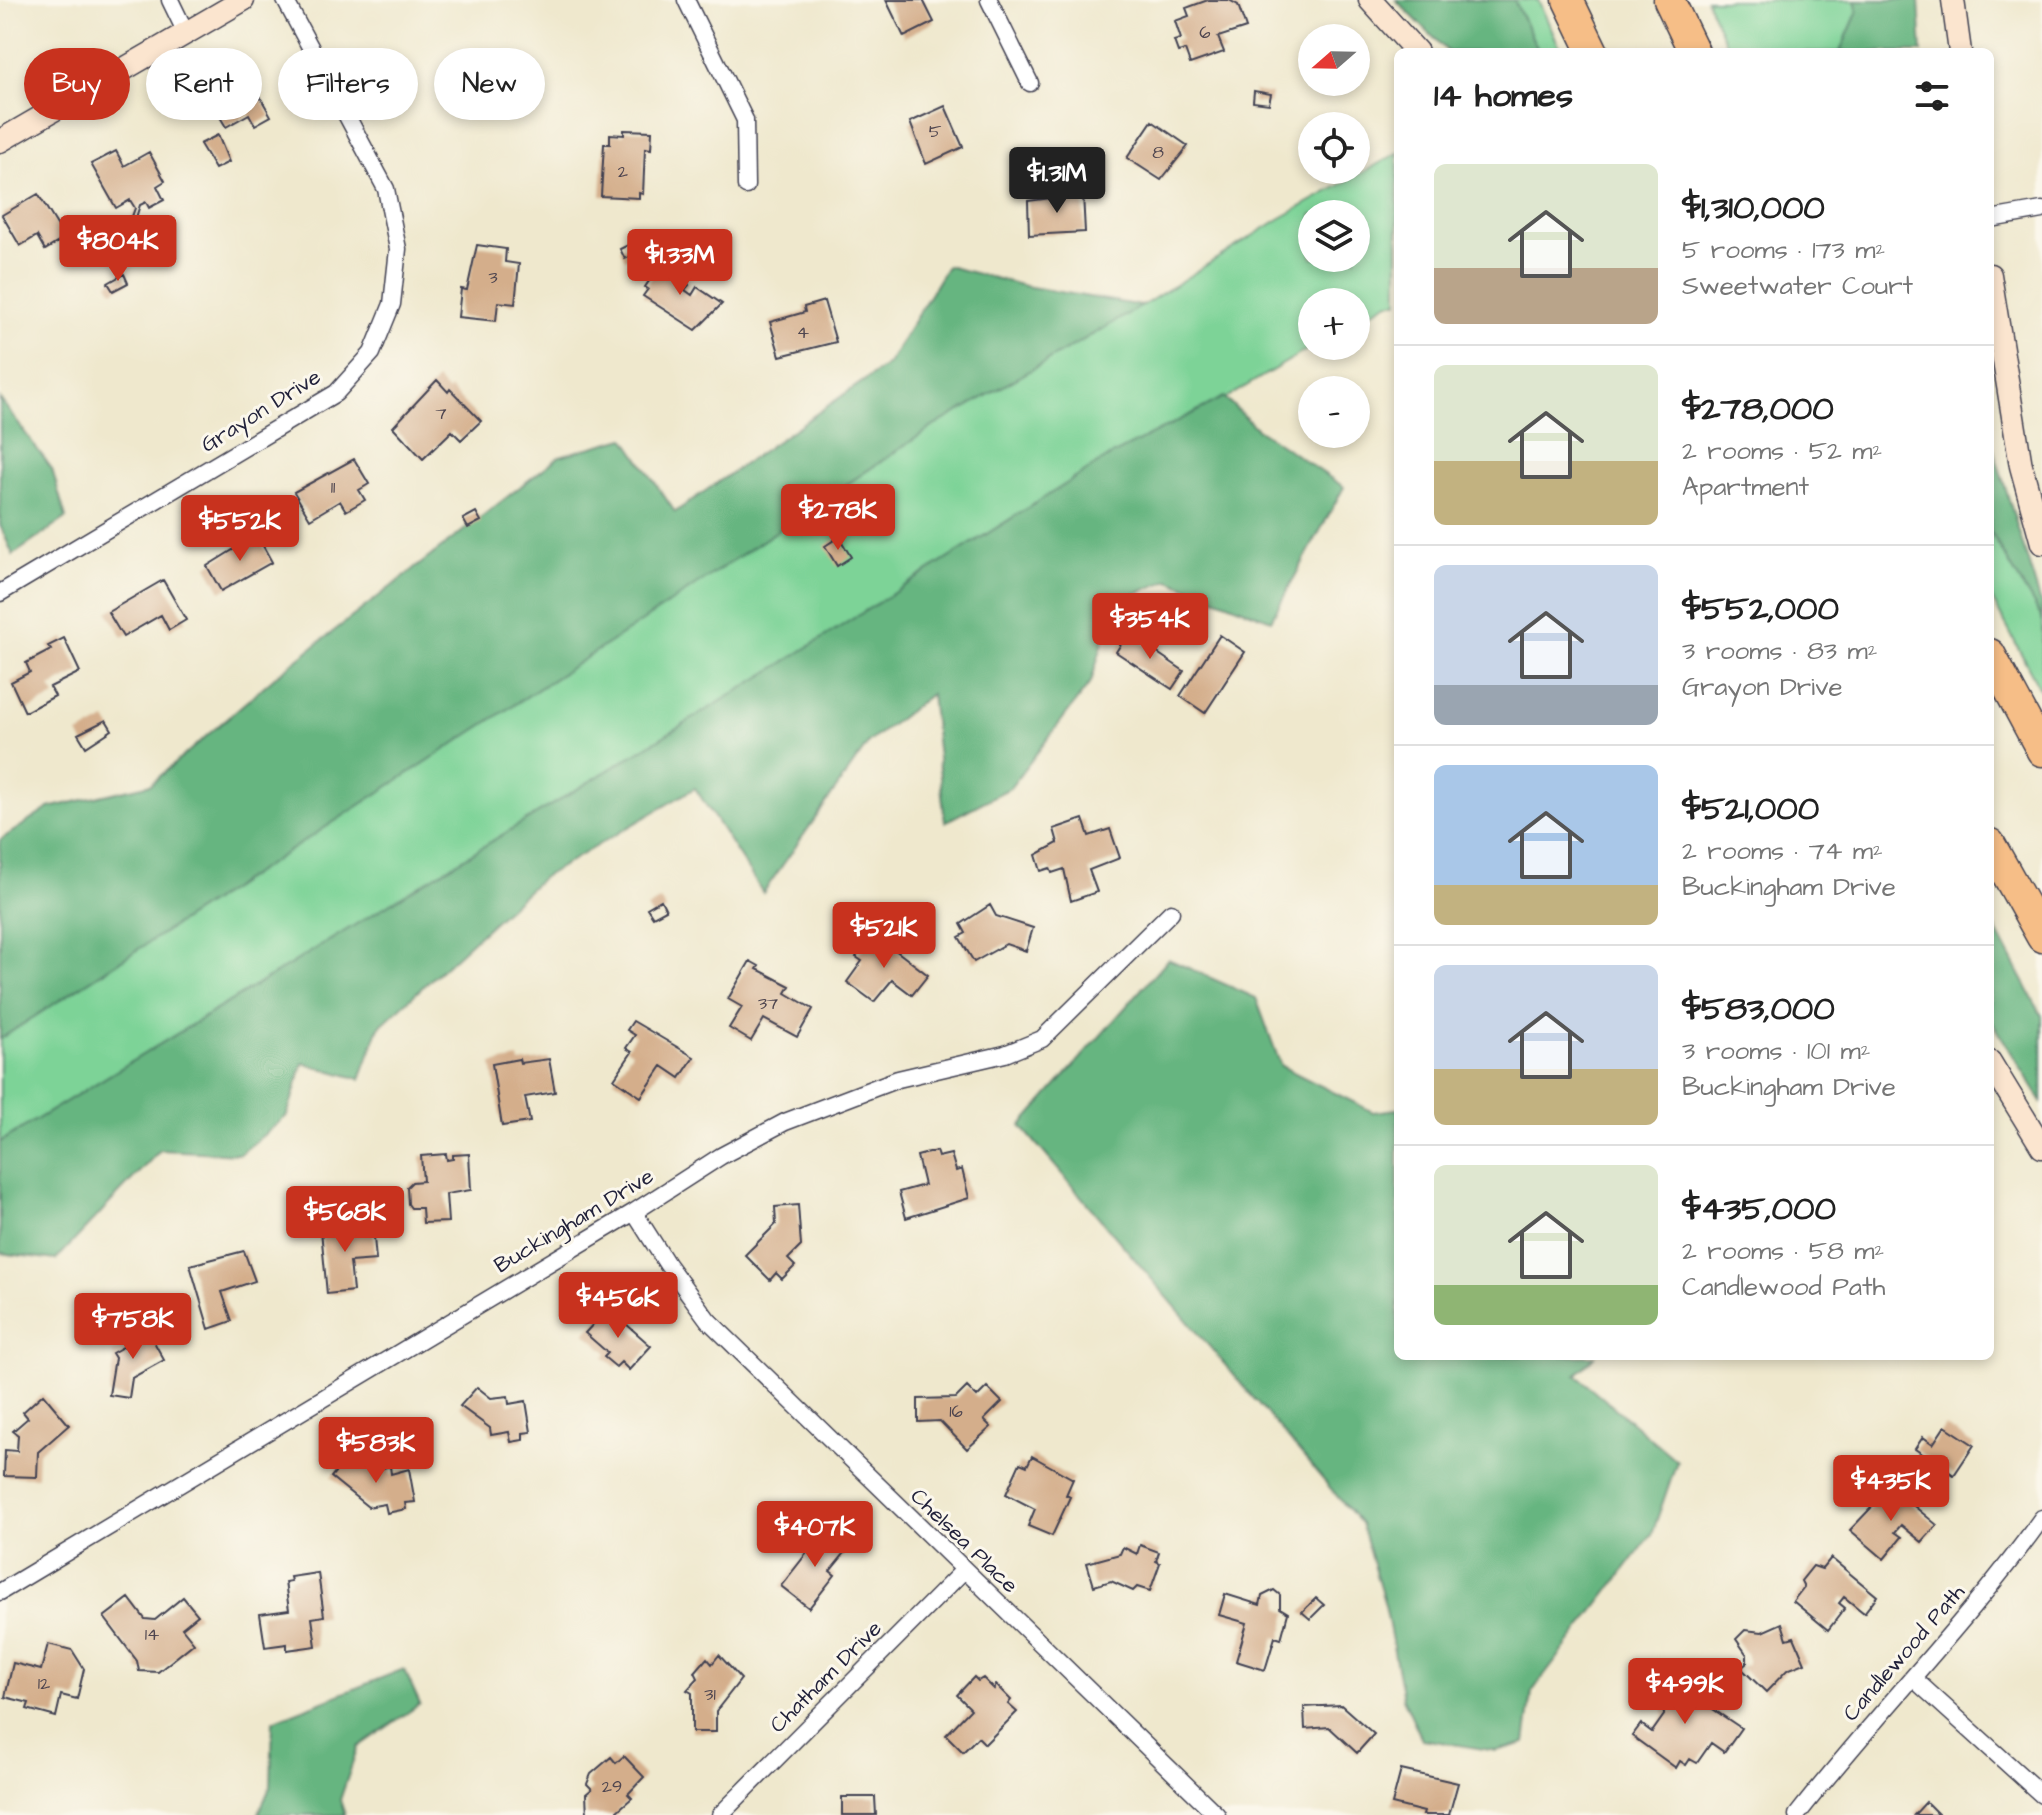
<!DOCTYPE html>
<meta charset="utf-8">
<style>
:root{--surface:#fff;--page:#f6f6f6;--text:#222;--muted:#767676;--line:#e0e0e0;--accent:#c8321e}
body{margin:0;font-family:"Architects Daughter",sans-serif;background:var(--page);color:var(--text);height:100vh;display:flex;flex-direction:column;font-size:30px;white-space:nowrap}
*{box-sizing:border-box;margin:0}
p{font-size:26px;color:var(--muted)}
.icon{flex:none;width:44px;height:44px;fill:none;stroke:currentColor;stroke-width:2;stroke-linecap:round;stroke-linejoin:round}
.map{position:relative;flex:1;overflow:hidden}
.drawer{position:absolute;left:1394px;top:48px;width:600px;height:1312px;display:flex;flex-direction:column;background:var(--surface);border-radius:12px;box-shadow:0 4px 12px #0003}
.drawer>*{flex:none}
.banner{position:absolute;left:24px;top:48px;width:760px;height:72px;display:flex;gap:16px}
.needle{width:52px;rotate:250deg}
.fabs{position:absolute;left:1298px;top:24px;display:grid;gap:16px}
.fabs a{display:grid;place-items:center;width:72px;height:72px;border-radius:50%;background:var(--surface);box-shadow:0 4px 12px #0003;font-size:40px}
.price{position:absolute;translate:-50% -68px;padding:0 18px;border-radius:8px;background:var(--accent);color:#fff;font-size:26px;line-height:52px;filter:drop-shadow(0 2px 4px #0008)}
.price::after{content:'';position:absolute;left:50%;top:48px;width:24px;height:18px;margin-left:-12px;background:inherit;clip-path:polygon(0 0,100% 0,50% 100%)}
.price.active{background:#222;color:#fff}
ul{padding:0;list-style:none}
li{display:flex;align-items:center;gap:24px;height:200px;padding:0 40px}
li+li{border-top:2px solid var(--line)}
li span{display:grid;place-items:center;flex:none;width:224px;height:160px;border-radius:12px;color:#555}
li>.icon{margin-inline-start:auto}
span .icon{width:96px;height:96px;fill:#fffc;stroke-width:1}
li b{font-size:34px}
h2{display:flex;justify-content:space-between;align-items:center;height:96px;padding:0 40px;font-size:34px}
.pill{padding:0 28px;border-radius:36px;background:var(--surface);box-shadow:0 4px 12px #0003;font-size:28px;line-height:72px}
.pill.active{background:var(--accent);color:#fff}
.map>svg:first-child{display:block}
.green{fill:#7dd397;stroke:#507a69;stroke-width:2;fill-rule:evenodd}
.forest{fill:#66b580;stroke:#446c5e;stroke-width:2}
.building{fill:#d4ae8b}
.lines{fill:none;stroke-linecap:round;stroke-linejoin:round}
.street-casing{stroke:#414051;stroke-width:19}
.secondary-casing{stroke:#414051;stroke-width:25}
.highway-casing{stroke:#414051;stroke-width:33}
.street{stroke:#fff;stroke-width:16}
.secondary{stroke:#fbe5cf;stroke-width:22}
.highway{stroke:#f6be87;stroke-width:30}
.labels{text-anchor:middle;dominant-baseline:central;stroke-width:6;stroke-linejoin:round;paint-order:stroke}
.number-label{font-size:18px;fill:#4e454f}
.street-label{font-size:22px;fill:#22223b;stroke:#fbf7ec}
</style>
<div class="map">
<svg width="2042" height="1815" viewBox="0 0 2042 1815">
<rect width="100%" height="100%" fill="#fbf7ec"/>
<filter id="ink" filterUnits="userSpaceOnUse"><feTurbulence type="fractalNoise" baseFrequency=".0125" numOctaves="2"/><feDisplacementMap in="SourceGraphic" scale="16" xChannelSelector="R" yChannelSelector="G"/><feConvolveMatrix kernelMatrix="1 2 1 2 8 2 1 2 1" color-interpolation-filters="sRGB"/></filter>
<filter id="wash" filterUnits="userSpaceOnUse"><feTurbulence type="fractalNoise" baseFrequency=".006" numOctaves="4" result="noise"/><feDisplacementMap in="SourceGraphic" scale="32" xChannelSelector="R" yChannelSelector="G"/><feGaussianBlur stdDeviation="1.8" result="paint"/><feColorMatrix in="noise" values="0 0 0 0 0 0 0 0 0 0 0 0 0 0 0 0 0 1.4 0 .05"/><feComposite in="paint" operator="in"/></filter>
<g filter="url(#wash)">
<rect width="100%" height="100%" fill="#efe8cd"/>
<path class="green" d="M1514,0H1538L1562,52H1539Z
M1706,0H1855L1858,11L1840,52H1730Z
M1398,153V302H1389L1356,321V302H1312L1313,346L763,676L0,1142V1039L934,426L1142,306L1279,219ZM1312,214H1356V258H1312Z
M1990,531L2042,618V693L1990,595Z"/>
<path class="forest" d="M1396,0H1514L1539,52H1448Z
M1855,0H1919L1922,52H1840L1858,11Z
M947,266L1025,286L1142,306L934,426L629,630L0,1039V840L49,808L151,784L277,675L560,456L625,438L675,512L888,364Z
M1224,397L1256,428L1344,487L1271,620L1169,580L1115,602L1091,682L1010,788L945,822L931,694L869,742L763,893L695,788L540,879L379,1027L360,1079L303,1063L287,1116L240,1154L160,1150L56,1260L0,1253V1142L767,673L1110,456Z
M0,399L52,469L66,518L13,555L0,525Z
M1990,438L2042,607V618L1990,531Z
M1990,918L2042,1016V1102L1990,1018Z
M1168,959L1256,998L1281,1066L1373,1112L1398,1109V1356H1595L1576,1375L1677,1461L1652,1534L1532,1692L1525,1743L1496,1751L1422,1739L1403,1698L1385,1605L1361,1524L1021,1126Z
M404,1669L420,1704L358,1747L340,1800L345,1815H258L271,1785L273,1721Z"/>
<g id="blocks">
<path class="building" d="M886,0H923L934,22L904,37Z
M1208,0H1229L1238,5L1246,28L1218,37L1224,52L1190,64L1185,50L1178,52L1174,41L1181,39L1175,21L1189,16L1186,8Z
M247,74L271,116L255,125L249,114L226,127L208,97Z
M1254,91L1271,94L1269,104L1253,102Z
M945,106L963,147L926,164L910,122Z
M1152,121L1188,146L1161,180L1127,158Z
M624,130L652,131L651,149L645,148L643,194L639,193V198L601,196L604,144H610V134L624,135Z
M218,135L229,162L215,169L200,144Z
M116,151L124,166L149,152L165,181L157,186L164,200L149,208L146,202L140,205L134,224L130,222L135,208L130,200L116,208L91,164Z
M38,194L65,238L45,250L37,236L20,246L2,215Z
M1083,194L1085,232L1029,235L1028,201Z
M638,240L643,251L625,259L620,249Z
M477,245L506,249L505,262L519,264L515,304L498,302L496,321L458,317L461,289L467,290Z
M663,261L682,274L679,278L686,279L689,285L685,290L692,295L697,287L722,304L696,330L643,296L648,289L645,287Z
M124,274L128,283L113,291L108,283Z
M824,301L836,342L780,356L770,322L805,312L804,307Z
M437,380L448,392L450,389L481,421L461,440L452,431L423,459L393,427Z
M354,459L369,484L359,490L365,500L346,511L340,501L310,519L294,492Z
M476,512L481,521L468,528L463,519Z
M257,535L272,562L221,591L207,566Z
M839,537L851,557L837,566L825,546Z
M163,580L186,620L169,630L161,615L123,637L108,612Z
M1128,633L1184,671L1172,689L1116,652Z
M1220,635L1245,652L1205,713L1180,696Z
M64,638L80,672L50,687L55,696L25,712L11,682L30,672L26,663L51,650L48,646Z
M106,720L112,730L86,747L78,734Z
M1083,819L1089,836L1110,829L1120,858L1089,870L1097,892L1071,901L1064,869L1052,873L1050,868L1041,871L1036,855L1058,843L1054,829Z
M661,900L666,910L653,917L647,908Z
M990,905L996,916L1033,928L1026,951L1006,944L974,962L959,937L966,933L961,924Z
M874,934L928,975L912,995L892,980L874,1002L847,982L862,961L856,957Z
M750,961L759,966L757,969L790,986L786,993L813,1009L797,1037L764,1019L751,1041L729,1028L742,1007L728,999Z
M633,1021L694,1057L680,1078L662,1066L641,1097L614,1079L632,1052L626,1048L635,1035L627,1030Z
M519,1059L520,1063L549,1059L555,1092L525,1097L530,1122L502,1126L492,1064Z
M936,1151L938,1157L951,1154L956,1171L962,1169L969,1198L906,1218L899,1192L924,1185L917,1156Z
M446,1154L447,1160L453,1159V1155L469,1154L471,1190L446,1194L448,1222L423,1223L422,1208H411L408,1204L407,1187L412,1182L423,1181L421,1156Z
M798,1205L801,1246L788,1259L795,1266L782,1279L776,1273L770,1280L745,1255L776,1224L775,1207Z
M350,1224V1228L373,1226L376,1260L350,1262L353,1291L327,1294L321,1230Z
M244,1251L255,1281L222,1292L232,1321L209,1329L190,1265Z
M608,1308L651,1346L629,1370L621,1362L616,1367L604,1357L608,1353L585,1333Z
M141,1326L145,1333L148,1331L164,1360L132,1378L129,1398L109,1395L115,1358L112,1353L128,1344L123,1336Z
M477,1387L491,1398L508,1396L509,1404L526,1401L531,1432L523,1433V1440L511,1442L509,1432L491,1435L490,1428L460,1406Z
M967,1387L977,1397L987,1387L1002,1402L984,1420L991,1427L967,1449L940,1421L918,1422V1399L956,1398Z
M43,1394L69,1425L38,1452L37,1477L4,1476L5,1450L17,1451L18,1435L13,1431L28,1418L23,1412Z
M1945,1426L1974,1445L1954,1475L1915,1449L1923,1437L1933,1444Z
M350,1454L371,1471L390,1466L391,1474L409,1469L415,1502L405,1503L406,1509L387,1513L385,1504L368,1507L331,1477Z
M1032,1456L1073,1479L1066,1495L1070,1497L1052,1536L1028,1526L1035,1509L1006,1494L1020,1463L1027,1466Z
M1891,1487L1937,1525L1922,1542L1901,1525L1895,1532L1902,1537L1884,1559L1850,1530Z
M825,1530L849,1548L830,1571L835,1575L809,1608L781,1586Z
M1140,1545L1159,1552L1156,1561L1160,1563L1150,1591L1137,1587L1133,1591L1111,1581L1094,1586L1087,1563L1120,1554L1123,1547L1137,1554Z
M1831,1558L1877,1596L1864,1613L1844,1597L1839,1603L1845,1608L1828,1630L1793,1601L1804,1587L1801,1581L1813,1566L1822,1569Z
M318,1573L324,1616L312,1618L316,1646L287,1650V1644L265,1647L260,1614L289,1610L285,1582L291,1581L290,1577Z
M1274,1590L1280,1595V1608L1288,1613L1281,1639L1275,1637L1265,1670L1236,1661L1247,1623L1219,1615L1225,1594L1260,1605L1262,1596Z
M183,1597L198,1615L182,1628L194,1643L158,1672L139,1671L137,1661L104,1617L129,1598L145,1619L155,1620Z
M1316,1598L1324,1605L1310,1619L1302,1612Z
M1782,1623L1787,1639L1794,1637L1805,1663L1787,1670L1766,1692L1741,1668L1747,1663V1655L1736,1639L1745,1630L1762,1632Z
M48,1644L72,1650L84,1669L77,1699L61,1695L56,1717L27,1709L29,1703L5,1697L13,1663L41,1670Z
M719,1655L741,1679L716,1711V1732H692V1693L687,1690L698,1678L695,1672L707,1658L712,1664Z
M974,1677L978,1681L983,1678L994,1689L996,1685L1011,1700L1008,1704L1017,1712L985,1744L978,1737L963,1752L946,1735L971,1709L957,1695Z
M1656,1681L1673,1688L1681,1681L1695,1691L1692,1695L1741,1728L1724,1752L1711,1743L1697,1763L1690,1759L1686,1765L1680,1761L1676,1768L1632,1736L1641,1724L1652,1732L1664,1715L1663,1705L1647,1694Z
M1341,1705L1374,1734L1357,1753L1329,1727L1305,1729L1304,1707Z
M624,1756L644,1777L628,1794L632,1798L617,1811L618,1815H587L586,1794L592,1789L587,1784L591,1774L611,1757L616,1763Z
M1401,1770L1458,1783L1449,1815H1423L1424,1812L1392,1804Z
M842,1797H875L876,1815H842Z
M1926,1802L1939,1815H1914Z"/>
</g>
</g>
<g filter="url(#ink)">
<use href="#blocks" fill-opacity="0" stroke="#414051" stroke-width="2"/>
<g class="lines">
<g class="street-casing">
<path id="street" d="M170,0L186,33
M686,0L745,120L746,186
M989,0L1030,83
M1990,219L2042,210
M0,593L336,393L372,353L392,304L398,249L386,189L285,0
M634,1212L667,1264L708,1320L1217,1815
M0,1592L634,1212L721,1156L785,1122L898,1079L1005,1054L1042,1039L1171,912
M1914,1679L2042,1795
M720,1815L963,1571
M1797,1815C1876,1714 1967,1623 2042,1518"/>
</g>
<g class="secondary-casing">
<path id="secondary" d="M1370,0L1417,52
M1953,0L1960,52
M0,141L243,0
M1990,275L2021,466L2042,543
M1990,1062L2042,1147"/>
</g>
<g class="highway-casing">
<path id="highway" d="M1568,0L1593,52
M1669,0L1694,52
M1990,654L2042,751
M1990,844L2042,937"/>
</g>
<use href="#street" class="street"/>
<use href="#secondary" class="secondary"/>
<use href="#highway" class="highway"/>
</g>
</g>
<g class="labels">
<g class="number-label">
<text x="1205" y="32">6</text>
<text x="935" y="131">5</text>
<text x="1158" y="152">8</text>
<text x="623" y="171">2</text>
<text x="493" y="277">3</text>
<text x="803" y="332">4</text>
<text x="441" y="413">7</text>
<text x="333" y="487">11</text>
<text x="768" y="1003">37</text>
<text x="956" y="1411">16</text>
<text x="152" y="1634">14</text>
<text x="44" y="1683">12</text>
<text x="710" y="1694">31</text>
<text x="612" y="1786">29</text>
</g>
<g class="street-label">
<text transform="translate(261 411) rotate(-32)">Grayon Drive</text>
<text transform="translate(574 1221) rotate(-31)">Buckingham Drive</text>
<text transform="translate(964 1541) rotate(44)">Chelsea Place</text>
<text transform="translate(1904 1653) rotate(-49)">Candlewood Path</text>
<text transform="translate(826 1677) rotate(-45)">Chatham Drive</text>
</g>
</g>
</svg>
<div class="fabs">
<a><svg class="needle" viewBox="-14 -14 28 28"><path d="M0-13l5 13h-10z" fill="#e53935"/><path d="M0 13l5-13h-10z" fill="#767676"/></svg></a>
<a><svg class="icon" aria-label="locate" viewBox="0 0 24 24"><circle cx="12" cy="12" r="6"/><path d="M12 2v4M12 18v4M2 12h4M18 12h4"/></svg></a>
<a><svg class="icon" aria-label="layers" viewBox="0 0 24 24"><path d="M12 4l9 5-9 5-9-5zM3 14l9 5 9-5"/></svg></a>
<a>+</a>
<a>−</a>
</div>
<b class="price active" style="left:1057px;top:215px">$1.31M</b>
<b class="price" style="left:118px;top:283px">$804K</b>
<b class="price" style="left:680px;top:297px">$1.33M</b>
<b class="price" style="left:838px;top:552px">$278K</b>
<b class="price" style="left:240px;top:563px">$552K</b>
<b class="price" style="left:1150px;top:661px">$354K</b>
<b class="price" style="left:884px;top:970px">$521K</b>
<b class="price" style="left:345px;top:1254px">$568K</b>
<b class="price" style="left:618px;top:1340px">$456K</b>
<b class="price" style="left:133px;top:1361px">$758K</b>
<b class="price" style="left:376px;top:1485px">$583K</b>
<b class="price" style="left:1891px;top:1523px">$435K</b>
<b class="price" style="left:815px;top:1569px">$407K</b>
<b class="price" style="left:1685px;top:1726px">$499K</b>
<div class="banner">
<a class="pill active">Buy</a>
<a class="pill">Rent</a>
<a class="pill">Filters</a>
<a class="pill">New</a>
</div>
<section class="drawer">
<h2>14 homes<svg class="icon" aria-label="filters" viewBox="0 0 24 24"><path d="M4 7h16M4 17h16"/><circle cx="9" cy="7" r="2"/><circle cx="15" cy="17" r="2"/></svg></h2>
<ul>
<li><span style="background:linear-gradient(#dfe7d0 65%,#b9a48a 0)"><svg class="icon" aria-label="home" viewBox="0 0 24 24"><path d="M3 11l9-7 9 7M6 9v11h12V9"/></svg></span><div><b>$1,310,000</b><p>5 rooms · 173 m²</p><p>Sweetwater Court</p></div></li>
<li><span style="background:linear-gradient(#dfe7d0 60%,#c2b280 0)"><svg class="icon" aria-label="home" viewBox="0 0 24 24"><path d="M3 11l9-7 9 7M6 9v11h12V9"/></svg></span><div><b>$278,000</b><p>2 rooms · 52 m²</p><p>Apartment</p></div></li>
<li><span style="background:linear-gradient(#c9d6e8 75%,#9aa5b1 0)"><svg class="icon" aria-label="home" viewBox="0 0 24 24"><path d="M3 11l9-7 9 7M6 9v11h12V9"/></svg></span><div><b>$552,000</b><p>3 rooms · 83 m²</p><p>Grayon Drive</p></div></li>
<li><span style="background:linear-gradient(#a9c7e8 75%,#c2b280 0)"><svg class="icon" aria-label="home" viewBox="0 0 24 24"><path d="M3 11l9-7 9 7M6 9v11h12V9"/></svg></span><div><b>$521,000</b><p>2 rooms · 74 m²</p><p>Buckingham Drive</p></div></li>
<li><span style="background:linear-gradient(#c9d6e8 65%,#c2b280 0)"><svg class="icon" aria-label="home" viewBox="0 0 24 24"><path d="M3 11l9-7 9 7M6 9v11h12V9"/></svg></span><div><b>$583,000</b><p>3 rooms · 101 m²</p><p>Buckingham Drive</p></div></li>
<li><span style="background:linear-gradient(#dfe7d0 75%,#8fb573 0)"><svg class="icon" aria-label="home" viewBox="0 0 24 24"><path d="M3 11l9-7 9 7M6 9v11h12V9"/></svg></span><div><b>$435,000</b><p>2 rooms · 58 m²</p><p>Candlewood Path</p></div></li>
</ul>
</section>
</div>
